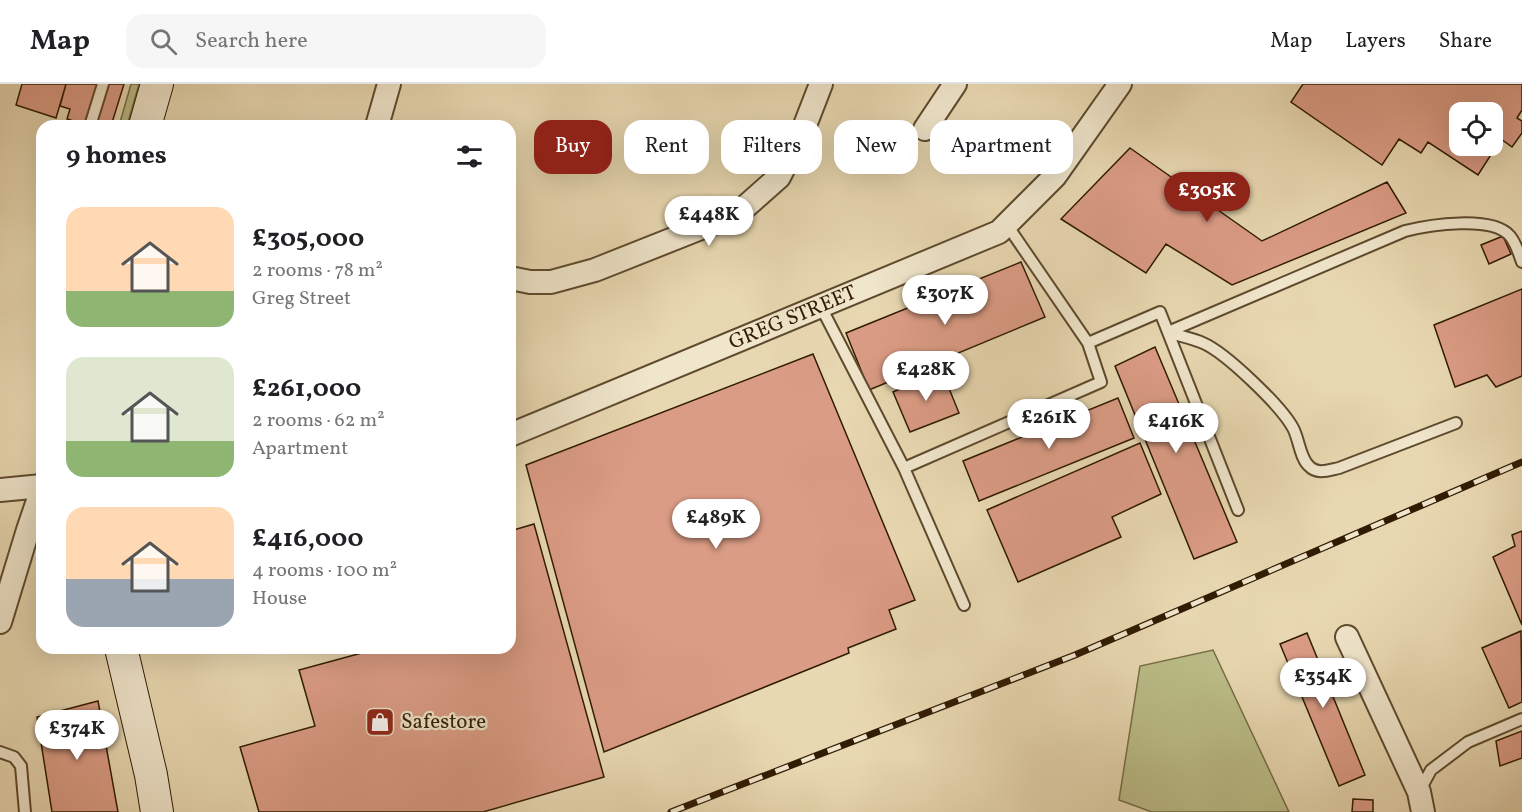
<!DOCTYPE html>
<meta charset="utf-8">
<style>
:root{--surface:#fff;--page:#f6f6f6;--text:#202124;--muted:#757577;--line:#e0e0e0;--accent:#8f2418}
body{margin:0;font-family:Vollkorn,serif;background:var(--page);color:var(--text);height:100vh;display:flex;flex-direction:column;font-size:22px;white-space:nowrap}
*{box-sizing:border-box;margin:0}
p{font-size:20px;color:var(--muted)}
.icon{flex:none;width:33px;height:33px;fill:none;stroke:currentColor;stroke-width:2;stroke-linecap:round;stroke-linejoin:round}
.map{position:relative;flex:1;overflow:hidden}
.panel{position:absolute;left:36px;top:36px;width:480px;height:534px;display:flex;flex-direction:column;background:var(--surface);border-radius:18px;box-shadow:0 6px 24px #0002}
.panel>*{flex:none}
.top-card{position:absolute;left:534px;top:36px;width:570px;height:54px;display:flex;gap:12px}
.controls{position:absolute;left:1449px;top:18px;display:grid;gap:12px}
.controls a{display:grid;place-items:center;width:54px;height:54px;border-radius:12px;background:var(--surface);box-shadow:0 6px 24px #0002;font-size:30px}
.price{position:absolute;translate:-50% -51px;padding:0 14px;border-radius:21px;background:#fff;color:#222;font-size:20px;line-height:39px;filter:drop-shadow(0 2px 3px #0008)}
.price::after{content:'';position:absolute;left:50%;top:36px;width:18px;height:14px;margin-left:-9px;background:inherit;clip-path:polygon(0 0,100% 0,50% 100%)}
.price.active{background:var(--accent);color:#fff}
ul{padding:0;list-style:none}
li{display:flex;align-items:center;gap:18px;height:150px;padding:0 30px}
li span{display:grid;place-items:center;flex:none;width:168px;height:120px;border-radius:18px;color:#555}
li>.icon{margin-inline-start:auto}
span .icon{width:72px;height:72px;fill:#fffc;stroke-width:1}
li b{font-size:26px}
h2{display:flex;justify-content:space-between;align-items:center;height:72px;padding:0 30px;font-size:26px}
.tag{padding:0 21px;border-radius:18px;background:var(--surface);box-shadow:0 6px 24px #0002;font-size:21px;line-height:54px}
.tag.active{background:var(--accent);color:#fff}
header{display:flex;align-items:center;gap:36px;box-sizing:border-box;height:84px;padding:0 30px;background:var(--surface);border-bottom:2px solid var(--line)}
header strong{font-size:28px}
nav{display:flex;gap:33px;margin-inline-start:auto;font-size:21px}
.search{width:420px;height:54px;background:var(--page);display:flex;align-items:center;gap:15px;box-sizing:border-box;padding:0 21px;border-radius:18px;color:var(--muted);font-size:22px}
.map>svg:first-child{display:block}
.green{fill:#bbbd88;stroke:#766c46;stroke-width:1.5}
.building{fill:#db9c85;stroke:#301b03;stroke-width:1.5;fill-rule:evenodd}
.lines{fill:none;stroke-linecap:round;stroke-linejoin:round}
.lane-casing{stroke:#5e4a2e;stroke-width:14}
.street-casing{stroke:#5e4a2e;stroke-width:26}
.secondary-casing{stroke:#301b03;stroke-width:34}
.lane{stroke:#f0e6cc;stroke-width:10}
.street{stroke:#f0e6cc;stroke-width:22}
.secondary{stroke:#f0e6cc;stroke-width:32}
.rail-casing{stroke:#301b03;stroke-width:7}
.rail{stroke:#f0e6cc;stroke-width:4.5;stroke-dasharray:14;stroke-linecap:butt}
.labels{text-anchor:middle;dominant-baseline:central;stroke-width:4.5;stroke-linejoin:round;paint-order:stroke}
.street-label{font-size:21px;fill:#301b03;stroke:#f0e6cc}
.poi-label{font-size:21px;fill:#301b03;stroke:#f0e6cc;text-anchor:start}
</style>
<header>
<strong>Map</strong>
<div class="search"><svg class="icon" aria-label="search" viewBox="0 0 24 24"><circle cx="10" cy="10" r="6"/><path d="M15 15l6 6"/></svg>Search here</div>
<nav><a>Map</a><a>Layers</a><a>Share</a></nav>
</header>
<div class="map">
<svg width="1522" height="728" viewBox="0 0 1522 728">
<rect width="100%" height="100%" fill="#e8d8b1"/>
<filter id="stains"><feTurbulence type="fractalNoise" baseFrequency=".00333" numOctaves="4"/><feColorMatrix values="0 0 0 0 .2 0 0 0 0 .09 0 0 0 0 .02 0 0 0 .5 -.17"/></filter>
<radialGradient id="worn" r=".72"><stop offset=".6" stop-color="#630" stop-opacity="0"/><stop offset="1" stop-color="#630" stop-opacity=".3"/></radialGradient>
<path class="green" d="M131,0H139L127,42H119Z
M1213,566L1289,728H1152L1119,716L1140,582Z"/>
<path class="building" d="M22,0H66L56,34L16,21Z
M66,0H124L111,42H90L67,35L70,25L60,22Z
M1303,0H1522V26L1517,34L1522,37V49L1512,63L1501,55L1478,91L1428,58L1421,69L1399,55L1382,81L1291,18ZM1460,28H1492V62H1460Z
M1130,64L1262,157L1387,98L1406,129L1232,201L1166,160L1146,189L1061,135Z
M1503,152L1511,170L1489,180L1481,161Z
M1021,178L1045,233L869,306L846,249Z
M1522,205V292L1496,303L1487,291L1455,303L1434,241Z
M1155,263L1237,458L1194,475L1115,282Z
M813,270L915,516L889,526L896,545L848,564L849,569L604,668L526,381Z
M942,287L959,329L910,348L893,308Z
M1118,314L1134,354L979,417L963,377Z
M1140,359L1161,410L1112,433L1121,453L1018,498L987,426Z
M534,440L604,693L483,728H259L240,663L315,642L299,586L380,564H510V447Z
M1522,447V541L1493,473L1515,462L1512,451Z
M1521,547L1522,618L1509,624L1482,564Z
M1307,549L1365,691L1339,702L1280,560Z
M98,617L118,728H52L37,633Z
M1522,647V674L1500,682L1496,657Z
M1353,715L1373,716V728H1352Z"/>
<g class="lines">
<g class="lane-casing">
<path id="lane" d="M90,42L103,0
M821,223L904,384
M1168,248L1405,147C1429,141 1492,131 1510,152C1516,159 1519,170 1522,178
M1168,248C1179,252 1192,254 1203,259C1226,269 1281,322 1293,344C1299,355 1300,374 1309,382C1317,391 1329,386 1339,384L1456,339
M1088,259L1160,228L1238,426
M964,521L904,384L1101,298L1088,259L1007,141
M0,668L14,673L21,682L25,728
M1419,708L1431,686L1468,658L1522,635"/>
</g>
<g class="street-casing">
<g id="street">
<path d="M377,42L389,0"/>
<path d="M925,45L955,0"/>
<path d="M510,194L530,198H551L595,186L726,134L744,124L779,93L802,49L821,0"/>
<path id="s1" d="M510,351L999,148L1055,92L1120,0"/>
<path d="M0,406L42,402"/>
<path d="M0,538L28,446L42,405"/>
<path d="M1347,553L1419,708L1423,728"/>
</g>
</g>
<g class="secondary-casing">
<path id="secondary" d="M145,42L157,0
M121,564L151,691L157,728"/>
</g>
<use href="#lane" class="lane"/>
<use href="#street" class="street"/>
<use href="#secondary" class="secondary"/>
<g class="rail-casing">
<path id="rail" d="M671,728L1075,571L1522,378"/>
</g>
<use href="#rail" class="rail"/>
</g>
<defs>
<g id="shop-square" transform="scale(1.5)"><rect x="-9" y="-9" width="18" height="18" rx="4" fill="#8f2418" stroke="#f0e6cc"/><path d="M-5-2.5h2.3a2.7 3.5 0 0 1 5.4 0H5L5.5 6h-11ZM-1.5-2.5h3a1.5 2.3 0 0 0-3 0Z" fill="#fff"/></g>
</defs>
<g fill-rule="evenodd">
<use href="#shop-square" x="380" y="638"/>
</g>
<g class="labels">
<g class="street-label">
<text stroke="none"><textPath href="#s1" startOffset="306">GREG STREET</textPath></text>
</g>
<g class="poi-label">
<text x="401" y="638">Safestore</text>
</g>
</g>
<rect width="100%" height="100%" filter="url(#stains)"/>
<rect width="100%" height="100%" fill="url(#worn)"/>
</svg>
<div class="controls">
<a><svg class="icon" aria-label="locate" viewBox="0 0 24 24"><circle cx="12" cy="12" r="6"/><path d="M12 2v4M12 18v4M2 12h4M18 12h4"/></svg></a>
</div>
<b class="price active" style="left:1207px;top:139px">£305K</b>
<b class="price" style="left:709px;top:163px">£448K</b>
<b class="price" style="left:945px;top:242px">£307K</b>
<b class="price" style="left:926px;top:318px">£428K</b>
<b class="price" style="left:1049px;top:366px">£261K</b>
<b class="price" style="left:1176px;top:370px">£416K</b>
<b class="price" style="left:716px;top:466px">£489K</b>
<b class="price" style="left:1323px;top:625px">£354K</b>
<b class="price" style="left:77px;top:677px">£374K</b>
<div class="top-card">
<a class="tag active">Buy</a>
<a class="tag">Rent</a>
<a class="tag">Filters</a>
<a class="tag">New</a>
<a class="tag">Apartment</a>
</div>
<section class="panel">
<h2>9 homes<svg class="icon" aria-label="filters" viewBox="0 0 24 24"><path d="M4 7h16M4 17h16"/><circle cx="9" cy="7" r="2"/><circle cx="15" cy="17" r="2"/></svg></h2>
<ul>
<li><span style="background:linear-gradient(#ffd9b3 70%,#8fb573 0)"><svg class="icon" aria-label="home" viewBox="0 0 24 24"><path d="M3 11l9-7 9 7M6 9v11h12V9"/></svg></span><div><b>£305,000</b><p>2 rooms · 78 m²</p><p>Greg Street</p></div></li>
<li><span style="background:linear-gradient(#dfe7d0 70%,#8fb573 0)"><svg class="icon" aria-label="home" viewBox="0 0 24 24"><path d="M3 11l9-7 9 7M6 9v11h12V9"/></svg></span><div><b>£261,000</b><p>2 rooms · 62 m²</p><p>Apartment</p></div></li>
<li><span style="background:linear-gradient(#ffd9b3 60%,#9aa5b1 0)"><svg class="icon" aria-label="home" viewBox="0 0 24 24"><path d="M3 11l9-7 9 7M6 9v11h12V9"/></svg></span><div><b>£416,000</b><p>4 rooms · 100 m²</p><p>House</p></div></li>
</ul>
</section>
</div>
